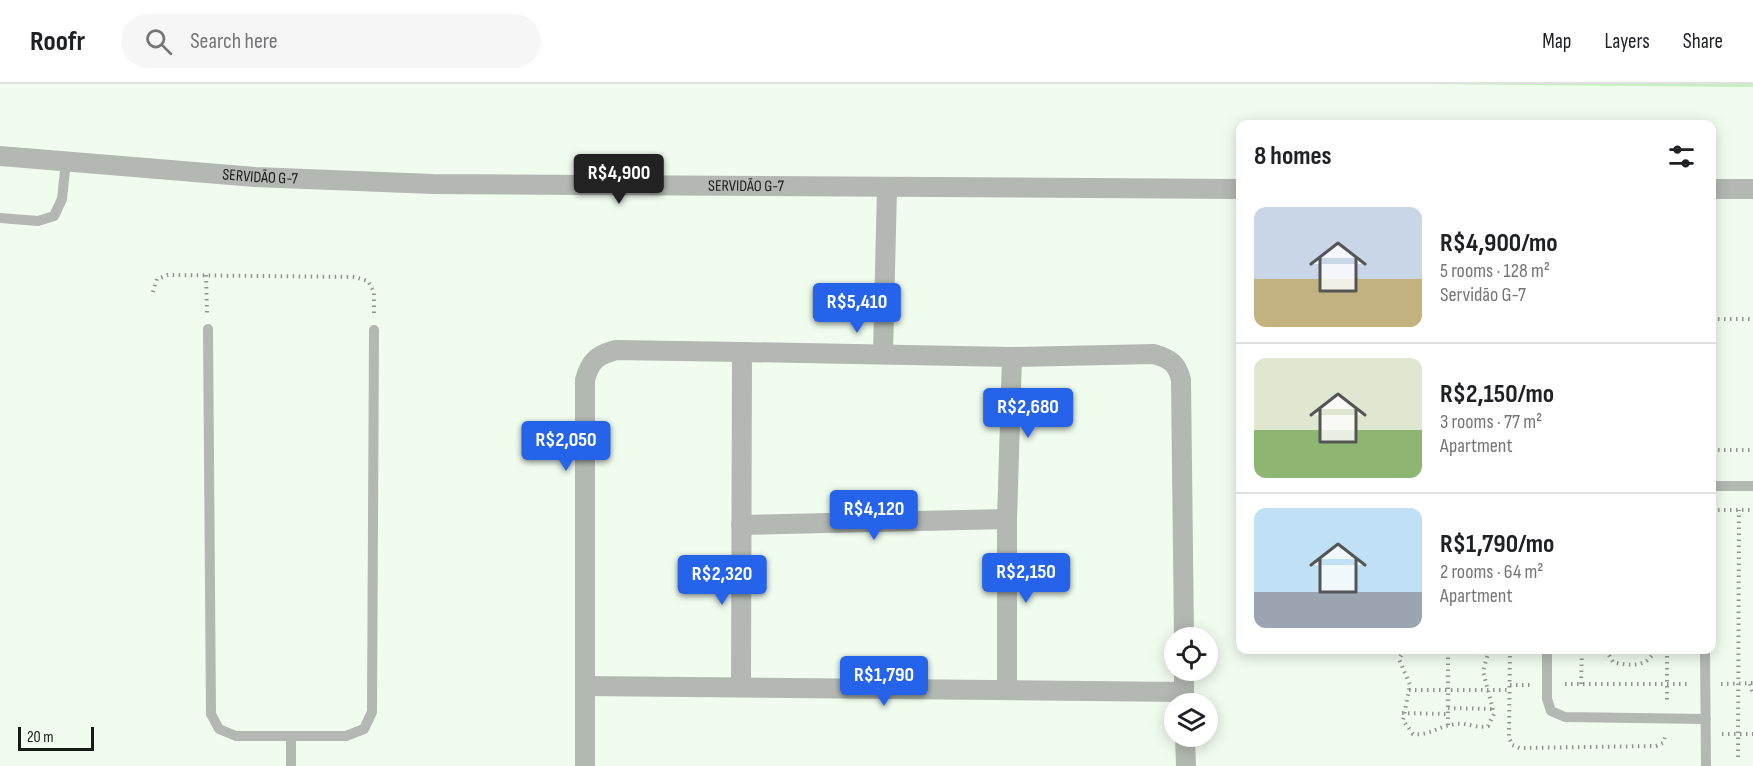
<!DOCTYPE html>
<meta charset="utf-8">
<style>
:root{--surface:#fff;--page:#f6f6f6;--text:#202124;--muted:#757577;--line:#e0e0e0;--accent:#2563eb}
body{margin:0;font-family:"Sofia Sans Condensed",sans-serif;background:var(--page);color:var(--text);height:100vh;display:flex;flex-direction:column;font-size:22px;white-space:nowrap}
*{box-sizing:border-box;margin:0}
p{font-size:20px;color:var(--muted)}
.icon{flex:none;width:33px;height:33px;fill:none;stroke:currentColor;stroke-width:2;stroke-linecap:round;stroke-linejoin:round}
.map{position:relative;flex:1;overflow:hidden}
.side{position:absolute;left:1236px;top:36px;width:480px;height:534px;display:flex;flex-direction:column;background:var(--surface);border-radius:12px;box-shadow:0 3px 15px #0003}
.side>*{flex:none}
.controls{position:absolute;left:1164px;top:543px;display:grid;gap:12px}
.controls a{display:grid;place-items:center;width:54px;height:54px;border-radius:50%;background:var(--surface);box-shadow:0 3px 15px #0003;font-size:30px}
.scale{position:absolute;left:18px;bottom:15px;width:76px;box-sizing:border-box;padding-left:6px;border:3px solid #171b16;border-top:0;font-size:16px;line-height:21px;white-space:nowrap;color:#171b16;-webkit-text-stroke:4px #f0fcee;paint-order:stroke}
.price{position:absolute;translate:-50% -51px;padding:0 14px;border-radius:6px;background:var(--accent);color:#fff;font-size:20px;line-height:39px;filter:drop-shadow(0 2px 3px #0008)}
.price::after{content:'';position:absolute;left:50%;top:36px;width:18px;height:14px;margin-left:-9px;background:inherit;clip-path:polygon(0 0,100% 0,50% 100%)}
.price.selected{background:#222;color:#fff}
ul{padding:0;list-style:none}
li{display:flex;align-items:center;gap:18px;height:150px;padding:0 18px}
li+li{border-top:2px solid var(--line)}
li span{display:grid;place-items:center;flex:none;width:168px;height:120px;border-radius:12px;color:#555}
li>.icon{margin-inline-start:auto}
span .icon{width:72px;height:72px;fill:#fffc;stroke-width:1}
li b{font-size:26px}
h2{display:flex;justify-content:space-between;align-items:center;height:72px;padding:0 18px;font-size:26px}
header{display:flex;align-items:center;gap:36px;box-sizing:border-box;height:84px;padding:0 30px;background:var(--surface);border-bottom:2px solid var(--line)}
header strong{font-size:28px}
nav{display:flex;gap:33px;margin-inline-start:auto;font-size:21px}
.search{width:420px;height:54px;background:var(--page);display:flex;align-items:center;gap:15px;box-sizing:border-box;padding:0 21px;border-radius:33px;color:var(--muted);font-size:22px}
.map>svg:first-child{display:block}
.green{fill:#c4f0bd}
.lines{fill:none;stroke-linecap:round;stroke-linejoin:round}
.path{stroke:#8f978d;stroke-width:4;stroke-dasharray:1.5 4.5;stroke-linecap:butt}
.service{stroke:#b3b8b2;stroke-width:10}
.minor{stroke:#b3b8b2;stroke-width:20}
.labels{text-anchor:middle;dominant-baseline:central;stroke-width:6;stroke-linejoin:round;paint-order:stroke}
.street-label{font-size:16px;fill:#171b16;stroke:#f0fcee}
</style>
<header>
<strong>Roofr</strong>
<div class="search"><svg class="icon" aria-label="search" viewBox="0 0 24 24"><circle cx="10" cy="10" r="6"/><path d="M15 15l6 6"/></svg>Search here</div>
<nav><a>Map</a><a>Layers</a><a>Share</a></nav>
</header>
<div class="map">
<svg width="1753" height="682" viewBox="0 0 1753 682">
<rect width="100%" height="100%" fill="#f0fcee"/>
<path class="green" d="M1428,0H1753V3Z"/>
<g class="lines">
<path class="path" d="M206,191L207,229
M153,208L157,195L168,191L354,193L368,197L374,208V231
M1712,235H1753
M1712,366H1753
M1712,426H1753
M1404,566L1399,575L1410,601L1403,636L1413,650C1429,652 1439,642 1455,640C1466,638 1477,645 1488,642L1494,630L1483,587L1489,566
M1510,566L1509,653L1512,661L1520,664L1656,662L1663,659L1666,650
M1606,566L1613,578C1628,582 1649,584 1654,566
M1667,566V619
M1565,600H1690
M1581,600L1582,566
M1721,600L1753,599
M1750,600L1753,610
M1510,601H1531
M1409,606H1510
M1448,624L1492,625
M1402,629L1448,630
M1448,641V566
M1722,650H1753
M1738,673L1739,426"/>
<path class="service" d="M0,134L38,137L54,132L62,115L66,77
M208,245L211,630L219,645L236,652H346L364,645L372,628L374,246
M1712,402H1753
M1547,566V615L1551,627L1565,633L1706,635
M1705,566L1706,682
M291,653V682"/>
<g class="minor">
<path id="s1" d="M0,72L255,93L433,100L1240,105"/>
<path d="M1712,105H1753"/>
<path d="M883,269L887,105"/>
<path d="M741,441L1007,435"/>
<path d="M1184,586V620"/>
<path d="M585,602L1184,608"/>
<path d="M741,603L742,268L1012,273L1154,270C1170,275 1177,279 1181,296L1184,554"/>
<path d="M1007,605V435L1012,273"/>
<path d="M1185,652L1186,682"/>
<path d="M585,682V296C590,277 597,271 616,266L742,268"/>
</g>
</g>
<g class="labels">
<g class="street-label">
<text stroke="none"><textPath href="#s1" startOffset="261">SERVIDÃO G-7</textPath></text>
<text stroke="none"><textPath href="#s1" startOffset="747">SERVIDÃO G-7</textPath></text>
</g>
</g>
</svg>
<div class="controls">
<a><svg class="icon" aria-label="locate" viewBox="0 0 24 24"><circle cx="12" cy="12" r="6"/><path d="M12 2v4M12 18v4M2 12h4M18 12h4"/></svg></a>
<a><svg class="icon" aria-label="layers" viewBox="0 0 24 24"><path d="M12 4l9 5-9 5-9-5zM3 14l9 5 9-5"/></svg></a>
</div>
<div class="scale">20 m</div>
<b class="price selected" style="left:619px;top:121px">R$4,900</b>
<b class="price" style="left:857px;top:250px">R$5,410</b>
<b class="price" style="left:1028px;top:355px">R$2,680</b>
<b class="price" style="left:566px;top:388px">R$2,050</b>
<b class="price" style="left:874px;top:457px">R$4,120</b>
<b class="price" style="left:1026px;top:520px">R$2,150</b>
<b class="price" style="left:722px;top:522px">R$2,320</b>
<b class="price" style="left:884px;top:623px">R$1,790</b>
<section class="side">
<h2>8 homes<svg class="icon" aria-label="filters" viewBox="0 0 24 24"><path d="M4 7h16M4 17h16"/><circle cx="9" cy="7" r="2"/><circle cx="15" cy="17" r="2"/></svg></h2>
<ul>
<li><span style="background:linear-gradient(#c9d6e8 60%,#c2b280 0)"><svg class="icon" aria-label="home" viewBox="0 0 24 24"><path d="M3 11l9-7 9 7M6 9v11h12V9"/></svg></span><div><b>R$4,900/mo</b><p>5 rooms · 128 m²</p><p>Servidão G-7</p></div></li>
<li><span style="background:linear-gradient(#dfe7d0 60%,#8fb573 0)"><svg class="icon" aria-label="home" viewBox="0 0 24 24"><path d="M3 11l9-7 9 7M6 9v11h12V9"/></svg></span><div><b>R$2,150/mo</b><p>3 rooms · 77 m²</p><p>Apartment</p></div></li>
<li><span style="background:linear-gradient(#bfe0f5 70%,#9aa5b1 0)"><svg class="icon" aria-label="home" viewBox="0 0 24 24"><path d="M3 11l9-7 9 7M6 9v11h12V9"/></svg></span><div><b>R$1,790/mo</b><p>2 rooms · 64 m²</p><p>Apartment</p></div></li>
</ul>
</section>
</div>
